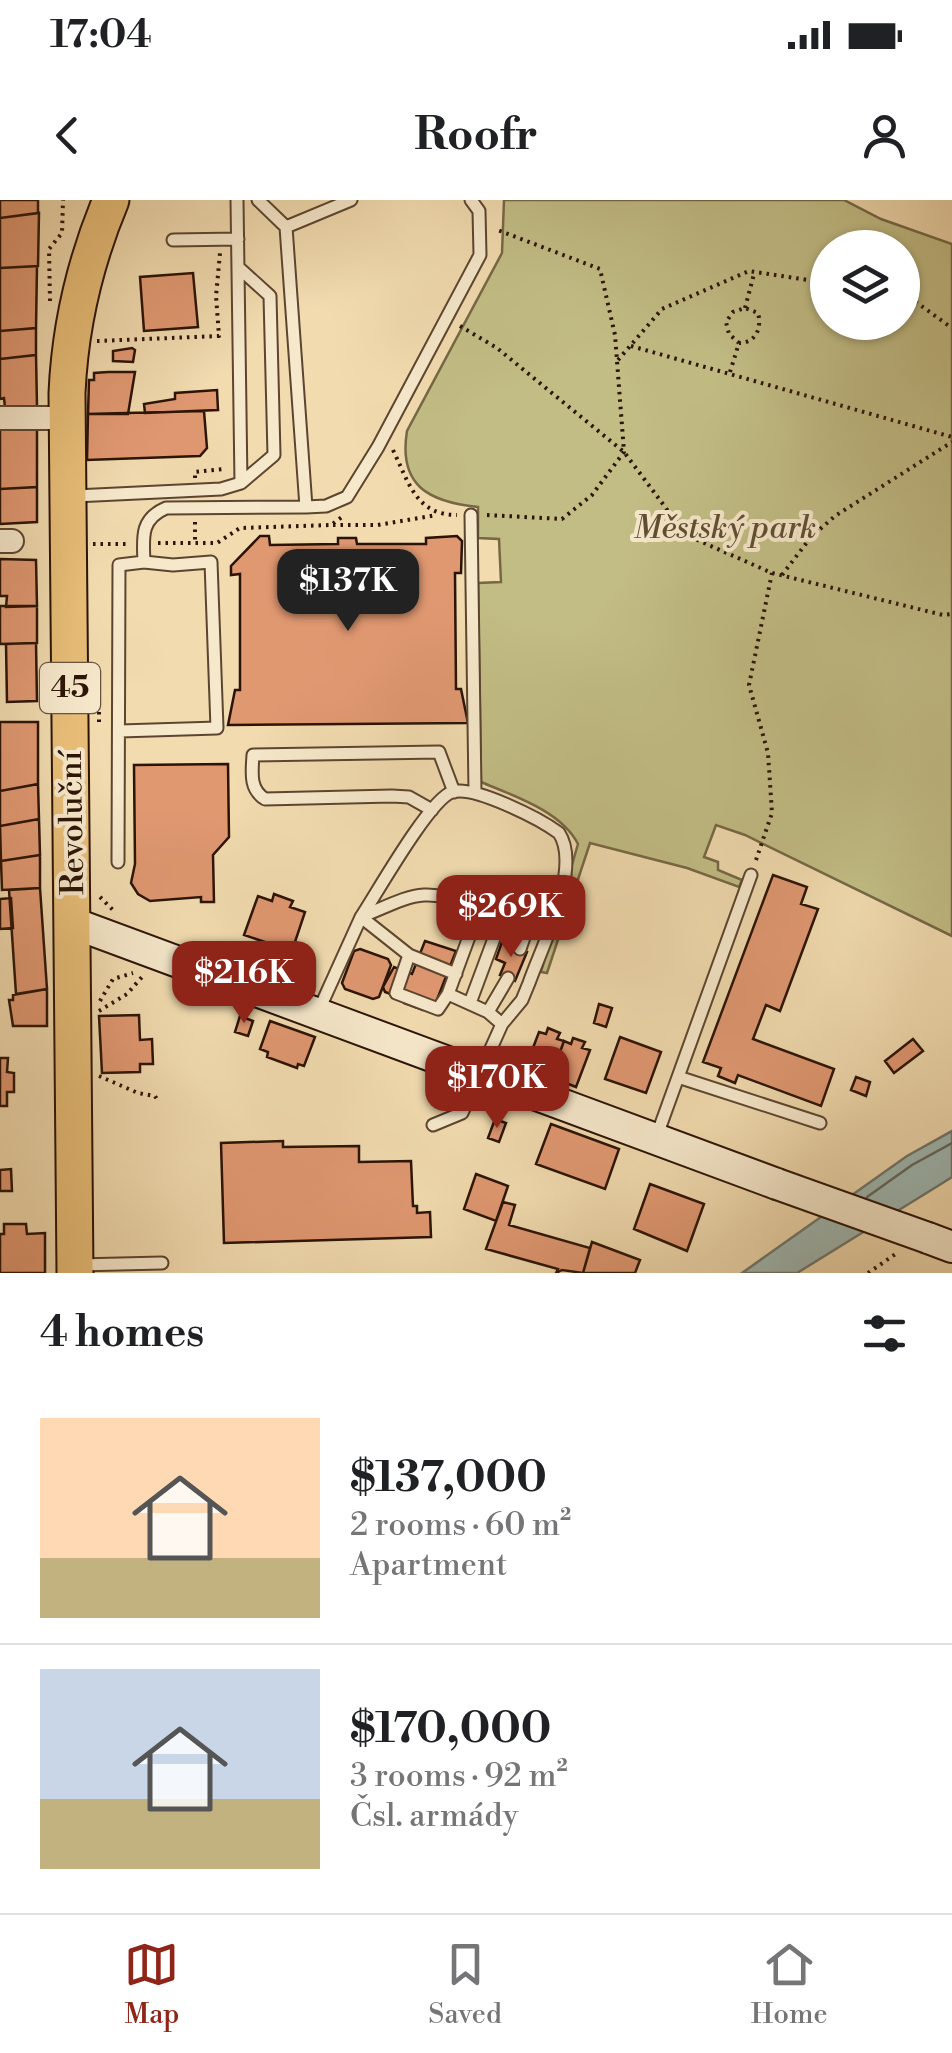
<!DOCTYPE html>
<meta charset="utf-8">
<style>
:root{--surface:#fff;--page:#f2f2f2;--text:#202124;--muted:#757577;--line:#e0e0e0;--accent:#8f2418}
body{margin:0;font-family:"Libre Bodoni",serif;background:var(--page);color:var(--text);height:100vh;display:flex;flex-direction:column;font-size:38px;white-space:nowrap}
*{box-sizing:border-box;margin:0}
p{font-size:32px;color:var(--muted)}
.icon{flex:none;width:55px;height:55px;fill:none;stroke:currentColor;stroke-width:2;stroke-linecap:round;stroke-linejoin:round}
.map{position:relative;height:1073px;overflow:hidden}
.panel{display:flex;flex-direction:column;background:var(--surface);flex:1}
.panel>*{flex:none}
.tools{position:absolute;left:810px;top:30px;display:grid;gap:20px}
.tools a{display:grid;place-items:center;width:110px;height:110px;border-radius:50%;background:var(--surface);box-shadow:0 2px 8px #0004;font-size:50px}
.price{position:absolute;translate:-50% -85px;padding:0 22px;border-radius:20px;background:var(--accent);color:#fff;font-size:32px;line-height:65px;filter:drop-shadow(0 2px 5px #0008)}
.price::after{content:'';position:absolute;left:50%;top:60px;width:30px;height:22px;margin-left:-15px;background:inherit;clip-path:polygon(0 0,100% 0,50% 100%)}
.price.current{background:#222;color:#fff}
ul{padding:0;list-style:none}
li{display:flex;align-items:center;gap:30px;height:250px;padding:0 40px}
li+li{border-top:2px solid var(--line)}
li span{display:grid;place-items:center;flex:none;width:280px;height:200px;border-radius:0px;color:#555}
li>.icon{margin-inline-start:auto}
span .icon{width:120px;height:120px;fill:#fffc;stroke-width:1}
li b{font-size:42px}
h2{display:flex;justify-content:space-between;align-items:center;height:120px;padding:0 40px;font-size:42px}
.status{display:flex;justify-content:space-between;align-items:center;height:70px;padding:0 50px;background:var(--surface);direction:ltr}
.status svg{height:28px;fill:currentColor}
header{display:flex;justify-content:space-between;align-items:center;height:130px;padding:0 40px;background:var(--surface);font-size:45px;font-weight:700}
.tab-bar{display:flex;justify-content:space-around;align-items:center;height:140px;border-top:2px solid var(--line);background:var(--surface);font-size:28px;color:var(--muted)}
.tab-bar a{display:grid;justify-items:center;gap:5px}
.tab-bar .current{color:var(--accent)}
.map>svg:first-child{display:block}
.green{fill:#c2bd85;stroke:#766845;stroke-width:2.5;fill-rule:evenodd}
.water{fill:#9eb9b4;stroke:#70776e;stroke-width:2.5}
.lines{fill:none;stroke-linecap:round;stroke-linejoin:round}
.shore{stroke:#64665c;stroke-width:2.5}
.building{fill:#e09871;stroke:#2b1305;stroke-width:2.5}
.lane-casing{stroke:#5c4530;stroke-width:15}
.street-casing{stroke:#5c4530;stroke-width:26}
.secondary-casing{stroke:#2b1305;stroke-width:34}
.primary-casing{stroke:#2b1305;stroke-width:39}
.path{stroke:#2b1305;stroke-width:4;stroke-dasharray:2.5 5;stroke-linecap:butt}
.lane{stroke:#f6e8cb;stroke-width:11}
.street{stroke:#f6e8cb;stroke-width:22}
.secondary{stroke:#f6e8cb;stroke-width:30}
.primary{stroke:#e8be78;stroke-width:35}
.secondary-bridge-casing{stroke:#2b1305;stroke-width:34;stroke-linecap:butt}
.secondary-bridge{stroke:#f6e8cb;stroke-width:30}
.labels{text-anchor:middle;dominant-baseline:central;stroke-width:8;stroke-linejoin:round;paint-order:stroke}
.shield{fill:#f6e8cb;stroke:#685340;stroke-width:2.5}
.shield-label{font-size:30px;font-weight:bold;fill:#2b1305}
.park-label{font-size:32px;font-style:italic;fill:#604e32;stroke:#f6e8cb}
.street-label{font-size:32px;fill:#2b1305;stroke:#f6e8cb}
</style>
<div class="status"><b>17:04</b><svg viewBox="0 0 49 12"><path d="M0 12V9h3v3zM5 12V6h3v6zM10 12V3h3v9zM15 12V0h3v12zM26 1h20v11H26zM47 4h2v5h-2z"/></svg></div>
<header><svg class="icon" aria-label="back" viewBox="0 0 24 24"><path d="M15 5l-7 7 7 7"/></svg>Roofr<svg class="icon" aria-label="person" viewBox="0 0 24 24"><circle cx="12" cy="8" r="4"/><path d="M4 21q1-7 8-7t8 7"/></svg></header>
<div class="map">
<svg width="952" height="1073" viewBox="0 0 952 1073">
<rect width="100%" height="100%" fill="#f1dbaf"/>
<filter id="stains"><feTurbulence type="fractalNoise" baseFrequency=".002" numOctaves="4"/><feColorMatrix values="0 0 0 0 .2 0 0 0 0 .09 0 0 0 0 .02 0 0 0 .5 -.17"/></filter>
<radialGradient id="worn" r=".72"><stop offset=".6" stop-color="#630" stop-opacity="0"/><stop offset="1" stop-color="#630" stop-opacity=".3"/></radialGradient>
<path class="green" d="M504,0H844L881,19L952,44V736L745,635L716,625L704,657L718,662V670L742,680L739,687L687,668L590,643L547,773L541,772L578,644C561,611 514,596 481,582L478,383L501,382L499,339L478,338V307C429,302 398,286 407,231L502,53ZM828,48H902V122H828Z"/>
<path class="water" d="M952,931V977L941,984L797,1073H742L907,956Z"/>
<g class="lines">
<path class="shore" d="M867,997L912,965L952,943"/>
</g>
<path class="building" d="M0,0H38V13L0,18Z
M39,13L38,66L0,68V18Z
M37,66L36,128L0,131V68Z
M193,73L198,127L144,131L140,77Z
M36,128V155L0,159V131Z
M132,148L135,150L133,162L113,161V151Z
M36,155L37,206L5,207L4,198L0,199V159Z
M108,172H135L128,214H88L89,180H94V173Z
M217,190L218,210L145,213L144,204L175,199V193Z
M204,211L207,248L200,256L87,260L88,214Z
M0,226H37V287L0,289Z
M37,287V322L0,324V289Z
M260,336H269L270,345L338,344V338H356L357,344H426V338L457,336L462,341L461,373H455L456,489H461L468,523L228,525L235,490H240V374L231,375V366Z
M0,359L36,360L37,406L6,407L7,396H0Z
M0,406H37V443L0,444Z
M36,443L37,501L7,502L6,444Z
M0,522H38V584L0,591Z
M228,564L229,637L213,655L214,702H201V697L150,701L138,694L131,683L135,664L134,565Z
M38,584L39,619L0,626V591Z
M39,619L40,655L1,661L0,626Z
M40,655V688L2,690L1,661Z
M773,675L807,687L801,704L818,709L780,811L766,805L753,839L834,869L821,906L738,875L735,883L718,876L721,868L703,862Z
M40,688L47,789L16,794L9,690Z
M274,694L293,701L290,707L305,712L292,751L244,735L258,696L272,701Z
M11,698L13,728L0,729V699Z
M425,741L456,751L433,810H423L404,803L402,798L385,792L383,787L394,767L412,774Z
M502,742L527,752L515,781L500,775L505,763L496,759Z
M360,749L388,759L391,765L379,797L373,799L345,789L342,783L354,751Z
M47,789V826H13L9,800H13V795Z
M599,804L612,808L606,827L594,823Z
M139,815L140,840L152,839L153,864H140V872L102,873L99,816Z
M240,816L253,821L248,836L235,832Z
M270,821L315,837L304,866L298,864L297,868L267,857L268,852L260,849Z
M548,828L560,833L557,839L564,841L551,877L525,869L539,832L546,834Z
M620,837L661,852L646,893L605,879Z
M573,838L585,842L582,848L590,850L576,887L551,877L564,841L571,844Z
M913,839L923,851L894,873L885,861Z
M0,858H8L7,872L14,873V892H7V906H0Z
M856,877L870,882L866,896L851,890Z
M495,919L506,923L499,942L488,938Z
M551,924L619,949L605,989L536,964Z
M283,941V947L359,946V962L411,961L413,1006H417V1013L430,1012L431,1037L224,1043L221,943Z
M11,969L12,991H0V970Z
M476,974L508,986L496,1021L464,1009Z
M650,984L704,1004L687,1051L634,1029Z
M503,1002L515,1005L509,1025L590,1048L583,1073L562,1070L556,1073L558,1069L486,1049Z
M4,1024H26L27,1034L45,1033V1073H0V1034H4Z
M592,1042L640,1060L635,1073H583Z"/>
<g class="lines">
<g class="lane-casing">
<path id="lane" d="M258,0L286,27L306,307L326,306L347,297L378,247L480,55L479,11L471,0
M286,27L351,0
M173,40L238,39
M238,67L270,96L274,255L241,283
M75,296L221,289L241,283L237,0
M471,315L475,592
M120,531L217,528L211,362L173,365L144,362
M432,610L409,597L392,596L265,599C249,589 252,572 253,555L439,552L454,592
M118,662L119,365L144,362C143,338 140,319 166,308L306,307
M480,707L528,726L520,749
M361,717C377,693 429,600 452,592C474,585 540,619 559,633C582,668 542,746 529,783L522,800L502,824
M361,717C418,693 420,687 480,707L448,794L438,809L396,793L409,755
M470,803L502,717
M318,812L361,717L409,755L456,774
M488,812L508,778
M678,877L820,923
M433,925L462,913L502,824L488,812L448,794
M656,938L751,675
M77,1065L162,1063"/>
</g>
<g class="street-casing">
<path id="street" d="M0,218H68
M0,341H12"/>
</g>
<g class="secondary-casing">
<path id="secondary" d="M73,723L777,984
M928,1038L952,1047"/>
</g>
<g class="primary-casing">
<path id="primary" d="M75,1073L67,193C70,126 85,62 111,0"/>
</g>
<path class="path" d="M902,96L909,97L952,128
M50,101L49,49L62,33L63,0
M745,108L754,74
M460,126L497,148L624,252L686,335L772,373L943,415L952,414
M97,141L219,136L216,96L220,53
M631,146L952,237
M618,160L662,109L749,71L828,83
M730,172L739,143L729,134L726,122L733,112L745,108L758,113C762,128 756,143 739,143
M393,250C409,283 416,315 457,315
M195,278V272L224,269
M487,315L562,319L592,295L624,252L615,135L600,69L495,29
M195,322V343
M333,325H378L437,315
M158,343H217L240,328L331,325L342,317
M93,344H129
M782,375L811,337L835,316L952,242
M99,522V477
M756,660L772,613L768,553L749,485L772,373
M100,697L115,712
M100,801L113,779L133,773
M99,811L127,794L142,777
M99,876L138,893L155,896L158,901
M868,1073L897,1053"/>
<use href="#lane" class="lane"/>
<use href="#street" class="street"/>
<use href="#secondary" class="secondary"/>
<use href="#primary" class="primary"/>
<g class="secondary-bridge-casing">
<path id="secondary-bridge" d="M777,984L928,1038"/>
</g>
<use href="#secondary-bridge" class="secondary-bridge"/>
</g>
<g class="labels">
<rect class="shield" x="40" y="463" width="60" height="50" rx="8"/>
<g class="shield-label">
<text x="70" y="488">45</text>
</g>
<g class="park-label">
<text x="725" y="328">Městský park</text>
</g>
<g class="street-label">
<text transform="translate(72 623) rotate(-91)">Revoluční</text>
</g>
</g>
<rect width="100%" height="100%" filter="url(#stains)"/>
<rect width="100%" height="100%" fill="url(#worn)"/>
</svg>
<div class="tools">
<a><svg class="icon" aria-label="layers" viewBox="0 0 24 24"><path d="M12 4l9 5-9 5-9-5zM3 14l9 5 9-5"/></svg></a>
</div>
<b class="price current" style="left:348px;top:434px">$137K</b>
<b class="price" style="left:511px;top:760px">$269K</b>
<b class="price" style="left:244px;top:826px">$216K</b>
<b class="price" style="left:497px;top:931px">$170K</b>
</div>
<section class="panel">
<h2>4 homes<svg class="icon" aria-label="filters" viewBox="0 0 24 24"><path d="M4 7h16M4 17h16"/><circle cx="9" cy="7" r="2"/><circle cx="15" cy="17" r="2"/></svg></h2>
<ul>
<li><span style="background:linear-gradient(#ffd9b3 70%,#c2b280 0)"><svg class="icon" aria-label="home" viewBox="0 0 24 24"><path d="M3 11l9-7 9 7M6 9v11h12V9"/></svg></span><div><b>$137,000</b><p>2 rooms · 60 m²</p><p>Apartment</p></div></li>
<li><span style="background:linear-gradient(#c9d6e8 65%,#c2b280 0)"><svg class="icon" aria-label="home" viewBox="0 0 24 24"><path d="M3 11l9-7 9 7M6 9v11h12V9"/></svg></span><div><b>$170,000</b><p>3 rooms · 92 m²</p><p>Čsl. armády</p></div></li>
</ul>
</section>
<nav class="tab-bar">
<a class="current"><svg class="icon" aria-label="map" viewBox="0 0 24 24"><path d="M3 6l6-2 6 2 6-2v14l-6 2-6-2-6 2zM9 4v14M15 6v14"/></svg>Map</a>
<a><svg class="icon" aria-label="saved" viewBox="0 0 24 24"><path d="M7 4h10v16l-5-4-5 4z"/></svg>Saved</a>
<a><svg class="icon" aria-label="home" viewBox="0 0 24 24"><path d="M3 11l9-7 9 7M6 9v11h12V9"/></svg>Home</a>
</nav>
